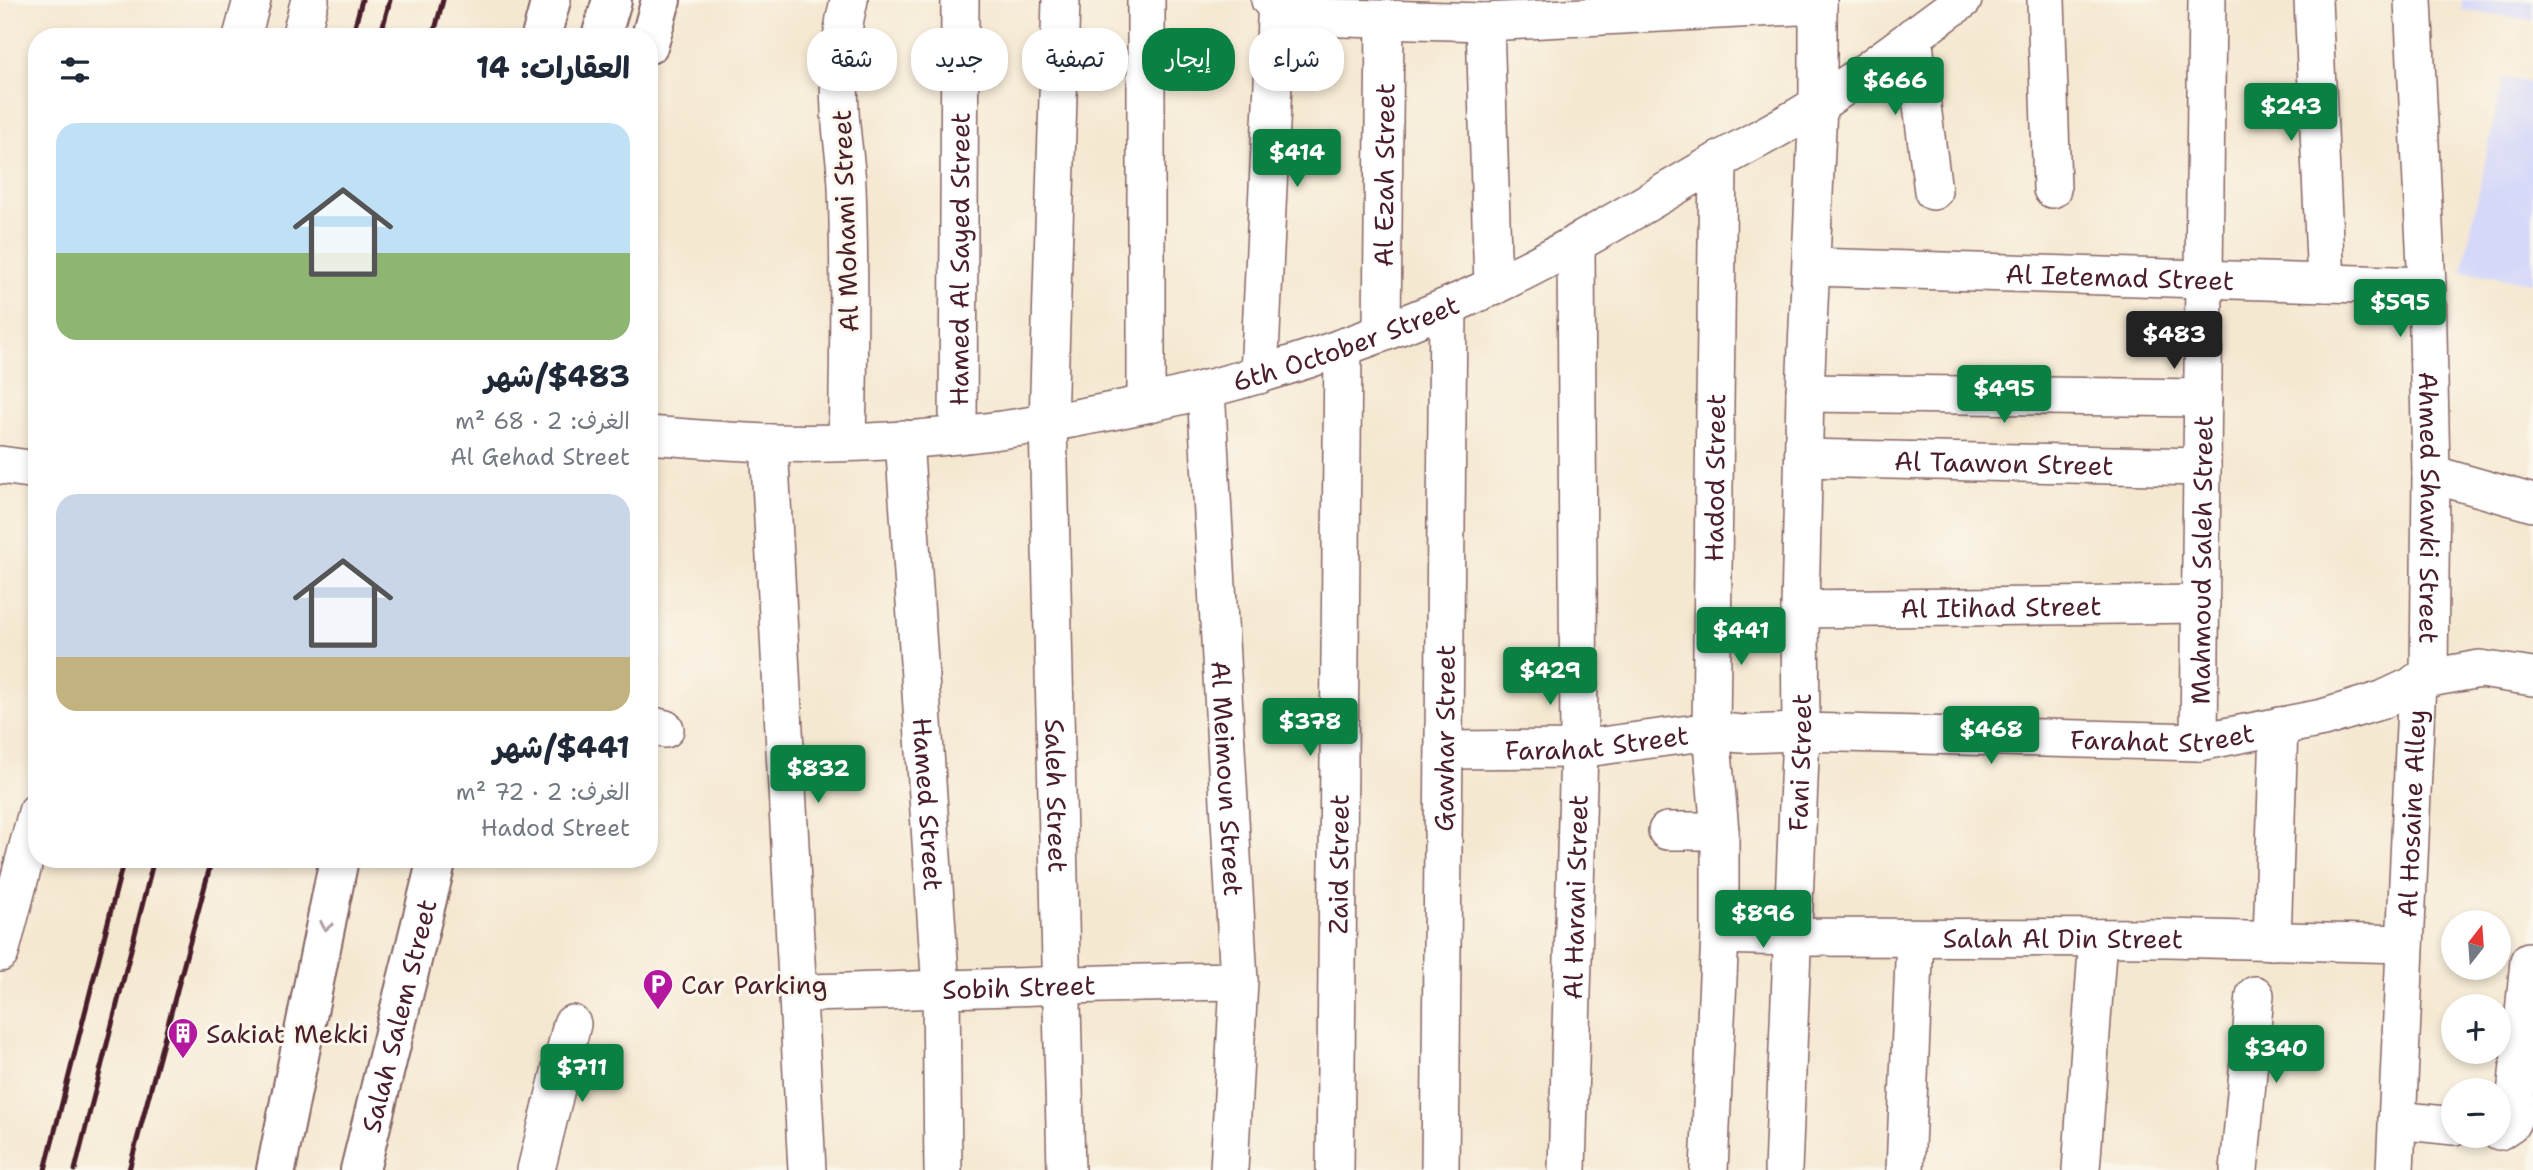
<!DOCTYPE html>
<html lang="ar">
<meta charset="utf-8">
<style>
:root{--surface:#fff;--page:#f6f6f7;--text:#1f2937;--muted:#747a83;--accent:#0b8043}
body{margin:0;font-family:"Shantell Sans","Playpen Sans Arabic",sans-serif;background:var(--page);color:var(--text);direction:rtl;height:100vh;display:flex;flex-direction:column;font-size:26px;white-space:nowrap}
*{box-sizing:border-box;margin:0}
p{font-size:23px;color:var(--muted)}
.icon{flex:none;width:38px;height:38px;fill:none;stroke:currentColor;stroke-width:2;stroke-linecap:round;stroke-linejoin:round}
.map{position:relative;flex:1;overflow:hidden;direction:ltr}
.side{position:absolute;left:28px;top:28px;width:630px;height:840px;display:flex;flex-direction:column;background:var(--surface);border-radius:28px;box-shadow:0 4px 10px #0003;direction:rtl}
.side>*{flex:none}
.top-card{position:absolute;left:679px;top:28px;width:665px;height:63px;direction:rtl;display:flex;gap:14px}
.needle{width:46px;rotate:17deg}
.tools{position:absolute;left:2441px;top:910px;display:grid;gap:14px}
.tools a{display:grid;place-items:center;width:70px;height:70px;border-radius:50%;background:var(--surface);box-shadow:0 4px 10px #0003;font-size:35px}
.price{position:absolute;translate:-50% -60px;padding:0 16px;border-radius:7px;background:var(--accent);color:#fff;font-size:23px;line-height:46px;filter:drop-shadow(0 2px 4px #0008)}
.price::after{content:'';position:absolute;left:50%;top:42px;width:21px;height:16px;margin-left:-10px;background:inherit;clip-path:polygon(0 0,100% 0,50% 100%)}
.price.current{background:#222;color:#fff}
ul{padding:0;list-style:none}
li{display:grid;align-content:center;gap:14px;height:371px;padding:0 28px}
li span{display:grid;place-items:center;height:217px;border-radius:21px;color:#555}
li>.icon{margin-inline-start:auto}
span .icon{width:126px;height:126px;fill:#fffc;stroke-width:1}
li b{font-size:30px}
h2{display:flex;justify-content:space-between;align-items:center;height:84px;padding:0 28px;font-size:30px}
.chip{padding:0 24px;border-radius:28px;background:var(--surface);box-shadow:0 4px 10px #0003;font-size:24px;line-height:63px}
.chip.current{background:var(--accent);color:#fff}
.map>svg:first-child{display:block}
.built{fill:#d5d8f9}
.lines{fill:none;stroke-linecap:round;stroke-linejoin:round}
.minor-casing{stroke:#866565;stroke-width:40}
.tertiary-casing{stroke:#866565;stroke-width:42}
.trunk-casing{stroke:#866565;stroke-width:42}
.minor{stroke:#fff;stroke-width:37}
.tertiary{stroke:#fff;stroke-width:38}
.trunk{stroke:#fff;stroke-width:38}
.rail{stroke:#4a1f2b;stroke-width:5}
.oneway{stroke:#ae9aa0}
.labels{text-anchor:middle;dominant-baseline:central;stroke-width:6;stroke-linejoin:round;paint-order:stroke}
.street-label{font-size:26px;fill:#4a1f2b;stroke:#fbf7ec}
.poi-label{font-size:26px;fill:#4a1f2b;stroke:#fbf7ec;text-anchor:start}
</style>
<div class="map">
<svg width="2533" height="1170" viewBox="0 0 2533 1170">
<rect width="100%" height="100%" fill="#fbf7ec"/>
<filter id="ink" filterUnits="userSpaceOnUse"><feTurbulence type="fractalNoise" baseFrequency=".0143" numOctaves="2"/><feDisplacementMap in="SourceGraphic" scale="14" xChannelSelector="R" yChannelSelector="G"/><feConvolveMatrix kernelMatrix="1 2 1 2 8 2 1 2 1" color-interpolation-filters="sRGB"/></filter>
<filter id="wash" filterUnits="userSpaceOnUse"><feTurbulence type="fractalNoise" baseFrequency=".00686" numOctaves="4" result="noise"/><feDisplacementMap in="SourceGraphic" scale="28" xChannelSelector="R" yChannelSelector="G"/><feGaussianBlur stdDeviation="1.57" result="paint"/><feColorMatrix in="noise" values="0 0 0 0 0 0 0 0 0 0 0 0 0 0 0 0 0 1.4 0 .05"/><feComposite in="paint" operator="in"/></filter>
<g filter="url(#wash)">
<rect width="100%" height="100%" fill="#f5e8d1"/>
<path class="built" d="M2462,0H2533V21L2461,10Z
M2503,78L2533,83V283L2462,271Z"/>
</g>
<g filter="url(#ink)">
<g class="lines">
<g class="minor-casing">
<g id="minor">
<path id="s1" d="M1061,0L1048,422L1066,1170"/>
<path d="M1270,0L1287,11L1309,17L1485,22L1818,5"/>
<path d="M2046,0L2052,189"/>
<path d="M2313,0L2326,283"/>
<path id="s2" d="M2413,0L2427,286L2431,474L2429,678"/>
<path d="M1485,22L1493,287"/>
<path d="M1913,36L1933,191"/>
<path d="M242,37L252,0"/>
<path d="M300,37L310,0"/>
<path id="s3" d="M1812,267L2427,286"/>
<path id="s4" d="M1382,333L1385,19"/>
<path d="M1259,375L1277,0"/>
<path id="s5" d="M1206,389L1239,981L1229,1170"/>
<path d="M1805,393L2203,398"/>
<path d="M1146,404V0"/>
<path id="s6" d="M958,434L960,0"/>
<path id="s7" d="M649,435C689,438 730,442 770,443C1011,449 1270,389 1489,288C1567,252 1639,207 1713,164C1748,144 1785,126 1819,104C1868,72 1915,34 1963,0"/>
<path id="s8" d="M904,439L941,990L943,1170"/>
<path d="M847,442C849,357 850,271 847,186C846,161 841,136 840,111C838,75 840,36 849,0"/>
<path d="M769,443L807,1170"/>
<path id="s9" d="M1804,458L2202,467"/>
<path d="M0,465L37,470"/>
<path d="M2431,474L2533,503"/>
<path id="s10" d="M1800,609L2201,604"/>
<path d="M649,725L665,729"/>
<path id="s11" d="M2199,742L2207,0"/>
<path id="s12" d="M1445,750L1579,749L1711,731L1742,734L1801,732L2199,742L2323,718L2382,700L2429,678L2480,669L2533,677"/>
<path d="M1667,831H1720"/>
<path id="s13" d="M1720,935L1792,937L2167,938L2405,944"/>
<path d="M2272,941L2279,726"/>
<path d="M0,953L37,812"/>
<path id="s14" d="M800,993C946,990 1093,983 1239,981"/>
<path d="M2397,1120L2454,1126"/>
<path d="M2499,1131L2511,1123L2514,1116L2529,961"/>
<path d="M536,1170L572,1024"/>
<path id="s15" d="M1335,1170L1343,347"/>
<path id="s16" d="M1440,1170L1448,307"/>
<path id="s17" d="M1567,1170L1579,749L1576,245"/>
<path id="s18" d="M1709,1170L1720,935V831L1711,731L1718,161"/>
<path id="s19" d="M1783,1170L1801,732L1800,609L1805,393L1818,105V0"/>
<path d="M1905,1170L1915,938"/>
<path d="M2081,1170L2098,938"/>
<path d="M2239,1170L2255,995"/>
<path id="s20" d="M2395,1170L2417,682"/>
</g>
</g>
<g class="tertiary-casing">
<path id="tertiary" d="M601,37L612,0"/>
</g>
<g class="trunk-casing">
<g id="trunk">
<path d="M541,37L551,0"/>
<path d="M649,44L661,0"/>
<path d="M276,1170L339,859"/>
<path id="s21" d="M360,1170L437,859"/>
</g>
</g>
<use href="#minor" class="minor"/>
<use href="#tertiary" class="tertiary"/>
<use href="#trunk" class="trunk"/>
<path class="rail" d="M352,37L362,0
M380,37L390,0
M433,37L443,0
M45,1170L124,859
M75,1170L154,859
M129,1170L212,859"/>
</g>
<defs><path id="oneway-chevron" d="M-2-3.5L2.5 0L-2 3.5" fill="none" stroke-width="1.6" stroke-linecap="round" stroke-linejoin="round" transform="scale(1.75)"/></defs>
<use class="oneway" href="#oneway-chevron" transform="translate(326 926) rotate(102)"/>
</g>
<defs>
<g id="parking-pin" transform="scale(1.575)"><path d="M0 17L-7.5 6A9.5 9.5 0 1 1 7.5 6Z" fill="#b5179e" stroke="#fbf7ec"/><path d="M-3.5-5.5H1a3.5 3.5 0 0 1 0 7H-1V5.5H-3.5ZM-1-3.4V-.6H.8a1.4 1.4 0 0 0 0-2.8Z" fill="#fff"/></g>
<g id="building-pin" transform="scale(1.575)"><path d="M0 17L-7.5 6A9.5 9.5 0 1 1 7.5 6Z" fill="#b5179e" stroke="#fbf7ec"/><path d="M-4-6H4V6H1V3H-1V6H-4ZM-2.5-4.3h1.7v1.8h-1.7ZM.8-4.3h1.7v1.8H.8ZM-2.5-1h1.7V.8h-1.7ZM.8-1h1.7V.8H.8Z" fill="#fff"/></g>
</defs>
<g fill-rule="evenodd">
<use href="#parking-pin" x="658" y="984"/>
<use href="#building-pin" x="183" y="1033"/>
</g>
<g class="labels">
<g class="street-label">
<text stroke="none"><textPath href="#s4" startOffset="158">Al Ezah Street</textPath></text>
<text transform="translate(845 221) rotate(-92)">Al Mohami Street</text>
<text stroke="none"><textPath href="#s6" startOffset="175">Hamed Al Sayed Street</textPath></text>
<text stroke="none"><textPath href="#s3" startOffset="308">Al Ietemad Street</textPath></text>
<text stroke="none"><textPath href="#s7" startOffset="709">6th October Street</textPath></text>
<text stroke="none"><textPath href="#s9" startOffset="200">Al Taawon Street</textPath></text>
<text stroke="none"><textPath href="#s18" startOffset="693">Hadod Street</textPath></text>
<text stroke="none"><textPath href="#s2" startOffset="508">Ahmed Shawki Street</textPath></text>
<text stroke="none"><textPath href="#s11" startOffset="182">Mahmoud Saleh Street</textPath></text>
<text stroke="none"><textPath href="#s10" startOffset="201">Al Itihad Street</textPath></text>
<text stroke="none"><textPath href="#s12" startOffset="719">Farahat Street</textPath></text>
<text stroke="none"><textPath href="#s16" startOffset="432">Gawhar Street</textPath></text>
<text stroke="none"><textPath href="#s12" startOffset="152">Farahat Street</textPath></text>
<text stroke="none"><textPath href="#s19" startOffset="408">Fani Street</textPath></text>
<text stroke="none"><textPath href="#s5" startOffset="390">Al Meimoun Street</textPath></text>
<text stroke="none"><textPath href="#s1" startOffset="796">Saleh Street</textPath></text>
<text stroke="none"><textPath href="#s8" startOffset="366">Hamed Street</textPath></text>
<text stroke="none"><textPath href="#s20" startOffset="357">Al Hosaine Alley</textPath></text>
<text stroke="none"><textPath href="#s15" startOffset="306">Zaid Street</textPath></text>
<text stroke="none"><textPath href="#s17" startOffset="273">Al Harani Street</textPath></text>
<text stroke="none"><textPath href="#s13" startOffset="343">Salah Al Din Street</textPath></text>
<text stroke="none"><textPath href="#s14" startOffset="219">Sobih Street</textPath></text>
<text stroke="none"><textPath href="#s21" startOffset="159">Salah Salem Street</textPath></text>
</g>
<g class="poi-label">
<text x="681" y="984">Car Parking</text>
<text x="206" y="1033">Sakiat Mekki</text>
</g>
</g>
</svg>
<div class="tools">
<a><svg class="needle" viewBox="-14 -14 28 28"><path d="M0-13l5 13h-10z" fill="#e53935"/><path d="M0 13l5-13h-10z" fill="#747a83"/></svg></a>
<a>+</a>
<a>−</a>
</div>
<b class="price" style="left:1895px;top:117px">$666</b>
<b class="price" style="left:2291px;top:143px">$243</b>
<b class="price" style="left:1297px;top:189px">$414</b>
<b class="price" style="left:2400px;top:339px">$595</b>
<b class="price current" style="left:2174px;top:371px">$483</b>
<b class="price" style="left:2004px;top:425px">$495</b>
<b class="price" style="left:1741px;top:667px">$441</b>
<b class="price" style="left:1550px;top:707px">$429</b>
<b class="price" style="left:1310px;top:758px">$378</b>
<b class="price" style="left:1991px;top:766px">$468</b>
<b class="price" style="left:818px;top:805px">$832</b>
<b class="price" style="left:1763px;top:950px">$896</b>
<b class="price" style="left:2276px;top:1085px">$340</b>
<b class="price" style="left:582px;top:1104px">$711</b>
<div class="top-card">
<a class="chip">شراء</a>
<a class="chip current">إيجار</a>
<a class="chip">تصفية</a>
<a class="chip">جديد</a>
<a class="chip">شقة</a>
</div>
<section class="side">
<h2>العقارات: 14<svg class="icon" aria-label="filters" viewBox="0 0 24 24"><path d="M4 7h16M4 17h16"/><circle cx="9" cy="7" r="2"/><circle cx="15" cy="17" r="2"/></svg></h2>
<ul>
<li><span style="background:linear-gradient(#bfe0f5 60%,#8fb573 0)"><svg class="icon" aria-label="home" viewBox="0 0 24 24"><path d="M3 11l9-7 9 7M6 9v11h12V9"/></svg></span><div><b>$483/شهر</b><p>الغرف: 2 · 68 m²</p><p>Al Gehad Street</p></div></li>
<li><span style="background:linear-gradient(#c9d6e8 75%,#c2b280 0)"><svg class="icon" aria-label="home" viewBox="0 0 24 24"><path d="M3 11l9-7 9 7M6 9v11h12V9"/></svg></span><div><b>$441/شهر</b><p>الغرف: 2 · 72 m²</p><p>Hadod Street</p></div></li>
</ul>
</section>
</div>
